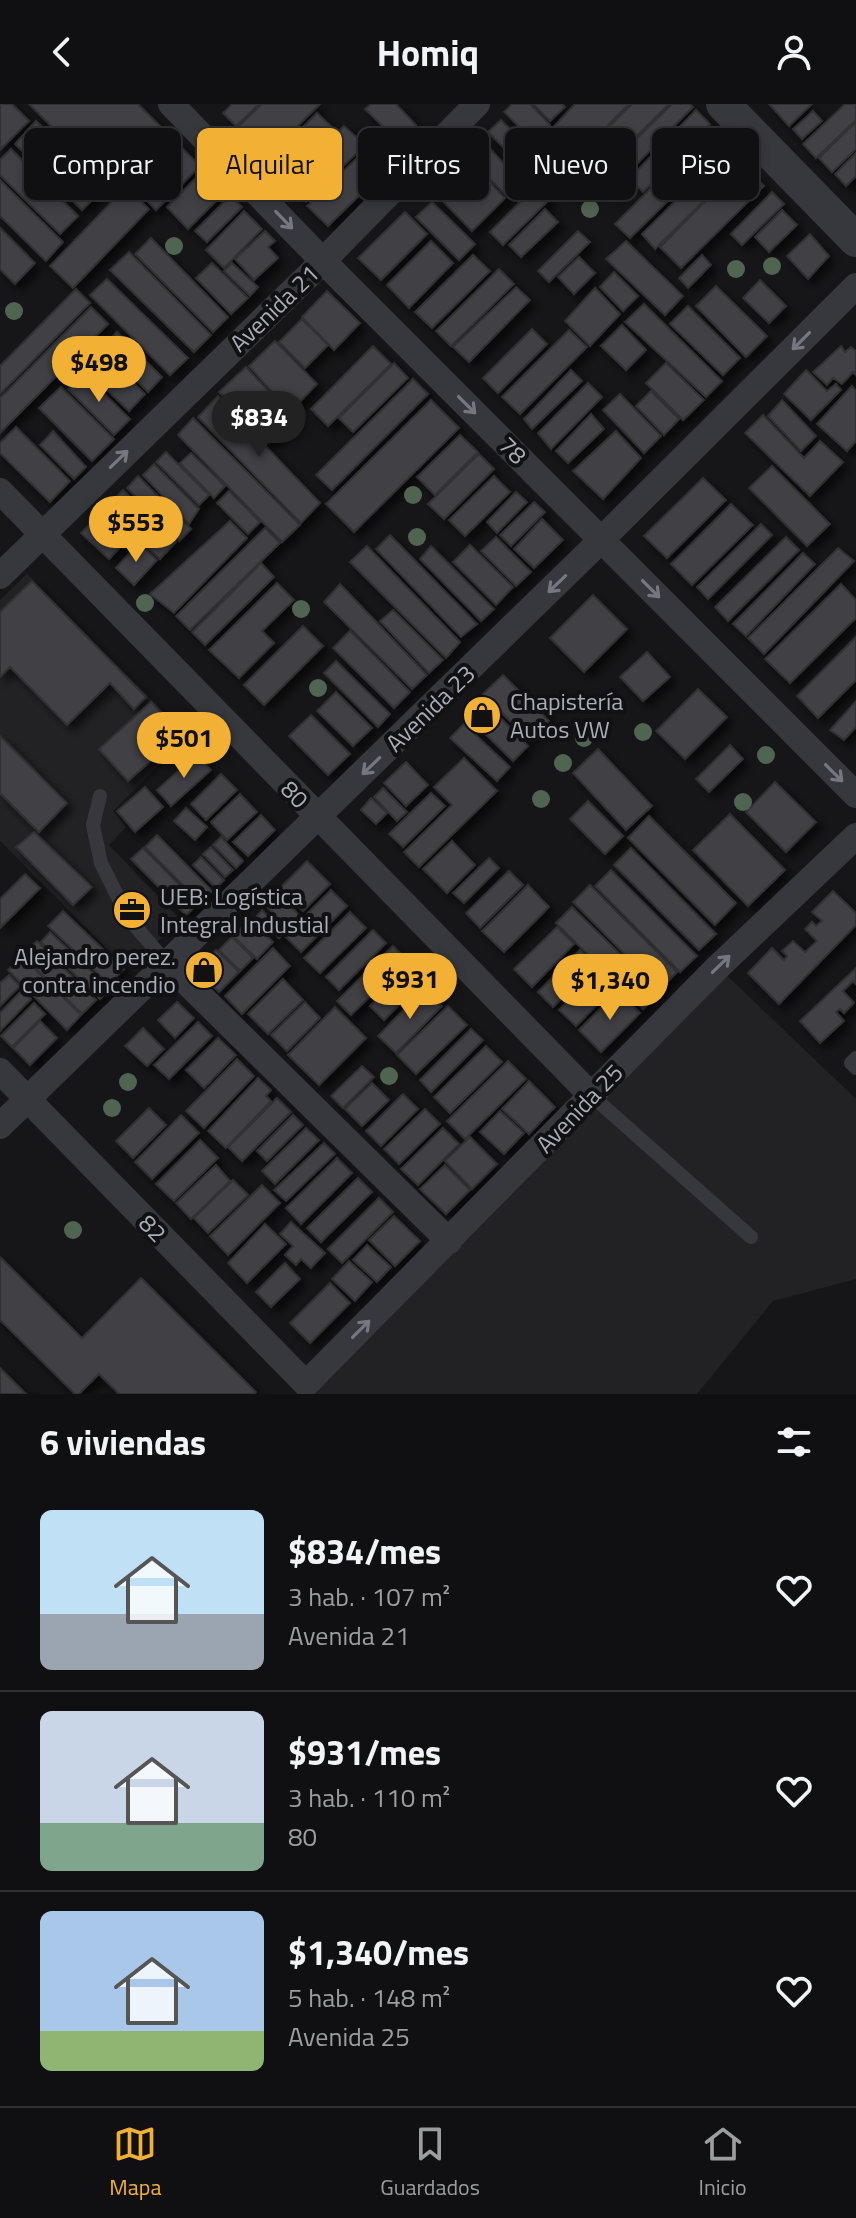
<!DOCTYPE html>
<html lang="es">
<meta charset="utf-8">
<style>
:root{--surface:#101012;--page:#19191b;--text:#f1f3f6;--muted:#9c9d9f;--line:#303032;--accent:#f2b134}
body{margin:0;font-family:"Titillium Web",sans-serif;background:var(--page);color:var(--text);height:100vh;display:flex;flex-direction:column;font-size:30px;white-space:nowrap}
*{box-sizing:border-box;margin:0}
p{font-size:26px;color:var(--muted)}
.icon{flex:none;width:44px;height:44px;fill:none;stroke:currentColor;stroke-width:2;stroke-linecap:round;stroke-linejoin:round}
.map{position:relative;height:1290px;overflow:hidden}
.side{display:flex;flex-direction:column;background:var(--surface);flex:1}
.side>*{flex:none}
.hud{position:absolute;left:24px;top:24px;width:808px;height:72px;display:flex;gap:16px}
.price{position:absolute;translate:-50% -68px;padding:0 18px;border-radius:28px;background:var(--accent);color:#111;font-size:26px;line-height:52px;filter:drop-shadow(0 2px 4px #0008)}
.price::after{content:'';position:absolute;left:50%;top:48px;width:24px;height:18px;margin-left:-12px;background:inherit;clip-path:polygon(0 0,100% 0,50% 100%)}
.price.on{background:#222;color:#fff}
ul{padding:0;list-style:none}
li{display:flex;align-items:center;gap:24px;height:200px;padding:0 40px}
li+li{border-top:2px solid var(--line)}
li span{display:grid;place-items:center;flex:none;width:224px;height:160px;border-radius:12px;color:#555}
li>.icon{margin-inline-start:auto}
span .icon{width:96px;height:96px;fill:#fffc;stroke-width:1}
li b{font-size:34px}
h2{display:flex;justify-content:space-between;align-items:center;height:96px;padding:0 40px;font-size:34px}
.tag{padding:0 28px;border-radius:12px;background:var(--surface);box-shadow:0 4px 12px #0003,0 0 0 2px var(--line);font-size:28px;line-height:72px}
.tag.on{background:var(--accent);color:#111}
header{display:flex;justify-content:space-between;align-items:center;height:104px;padding:0 40px;background:var(--surface);font-size:36px;font-weight:700}
.tab-bar{display:flex;justify-content:space-around;align-items:center;height:112px;border-top:2px solid var(--line);background:var(--surface);font-size:22px;color:var(--muted)}
.tab-bar a{display:grid;justify-items:center;gap:4px}
.tab-bar .on{color:var(--accent)}
.map>svg:first-child{display:block}
.built{fill:#222225}
.building{fill:#404145;stroke:#303034;stroke-width:2;filter:url(#shadow)}
.lines{fill:none;stroke-linecap:round;stroke-linejoin:round}
.service{stroke:#37383d;stroke-width:14}
.minor{stroke:#37383d;stroke-width:26}
.tertiary{stroke:#37383d;stroke-width:34}
.tree{fill:#506452}
.oneway{stroke:#757881}
.labels{text-anchor:middle;dominant-baseline:central;stroke-width:8;stroke-linejoin:round;paint-order:stroke}
.street-label{font-size:24px;fill:#a8adb8;stroke:#111113}
.poi-label{font-size:24px;fill:#a8adb8;stroke:#111113;text-anchor:start}
</style>
<header><svg class="icon" aria-label="back" viewBox="0 0 24 24"><path d="M15 5l-7 7 7 7"/></svg>Homiq<svg class="icon" aria-label="person" viewBox="0 0 24 24"><circle cx="12" cy="8" r="4"/><path d="M4 21q1-7 8-7t8 7"/></svg></header>
<div class="map">
<svg width="856" height="1290" viewBox="0 0 856 1290">
<defs>
<filter id="shadow"><feDropShadow dx="6" dy="6" stdDeviation="4" flood-color="#0009"/></filter>
</defs>
<rect width="100%" height="100%" fill="#161618"/>
<path class="built" d="M27,470L188,632L113,707L126,723L109,741L182,817L126,864L0,737V496Z
M718,863L856,995V1175L773,1197L697,1290H297Z"/>
<path class="building" d="M0,0H12L29,17L0,46Z
M29,0H138L200,62L156,106L124,73L113,84Z
M232,0H259L236,22L223,9Z
M262,0H320L267,53L237,24Z
M371,0H396L416,21L400,39L365,5Z
M512,0H530L550,21L534,37L504,8Z
M533,0H562L565,3L550,17Z
M575,0H629L570,60L544,33Z
M632,0H669L589,79L571,60Z
M672,0H690L693,3L610,87L597,74Z
M769,0H812L789,22Z
M845,0H856V16L816,54L803,40Z
M696,6L710,20L643,88L630,74Z
M813,7L822,17L802,35L793,25Z
M317,9L336,27L290,72L271,55Z
M501,16L531,46L519,59L488,28Z
M36,17L104,84L82,106L15,40Z
M856,18V45L832,68L819,54Z
M344,22L365,41L306,98L287,81Z
M712,23L728,38L630,134L615,120Z
M481,35L522,79L508,93L465,50Z
M540,41L571,71L561,80L531,50Z
M731,42L745,56L655,145L642,130Z
M11,45L78,112L60,130L0,71V56Z
M363,48L384,67L328,122L307,102Z
M856,49V72L846,82L835,70Z
M466,54L505,94L472,127L433,87Z
M742,60L764,82L681,164L660,143Z
M204,66L225,88L188,125L167,103Z
M0,76L63,138L46,157L0,112Z
M536,82L550,95L503,141L490,128Z
M126,83L149,105L73,184L50,162Z
M772,88L784,100L742,141L731,130Z
M230,92L242,103L207,138L195,127Z
M432,98L475,140L459,156L416,113Z
M545,105L558,118L521,153L509,141Z
M782,106L797,121L769,148L755,133Z
M244,107L262,125L224,164L206,146Z
M405,108L427,130L381,176L358,154Z
M0,124L35,159L15,180L0,165Z
M265,127L275,137L268,143L278,154L254,176L235,155Z
M578,127L590,138L549,178L538,167Z
M810,130L829,152L808,175L787,152Z
M151,134L228,213L213,228L135,150Z
M431,137L453,159L409,204L387,181Z
M626,137L683,192L665,211L606,155Z
M129,148L211,231L194,248L110,166Z
M473,151L490,167L432,224L415,208Z
M702,151L711,161L688,184L679,174Z
M579,153L595,169L574,190L558,173Z
M212,159L248,194L231,210L196,174Z
M232,159L258,183L250,192L224,167Z
M499,165L514,180L451,242L436,227Z
M614,168L638,192L623,207L600,183Z
M107,175L188,254L170,271L90,191Z
M760,176L786,202L769,219L743,194Z
M716,182L767,232L746,253L696,202Z
M516,183L530,196L469,258L453,243Z
M595,184L620,210L590,242L565,217Z
M76,185L90,199L0,290V262Z
M327,187L360,219L334,246L302,213Z
M644,200L722,277L706,293L625,218Z
M688,202L740,254L723,271L670,220Z
M91,203L108,220L0,329V294Z
M302,215L328,241L305,264L279,238Z
M622,221L646,246L626,266L601,242Z
M532,225L547,240L498,289L483,274Z
M569,226L587,243L520,310L502,293Z
M117,228L162,273L148,288L103,243Z
M275,237L317,280L290,308L249,262Z
M373,242L391,260L328,322L311,305Z
M841,242L845,248L851,243L856,247V271L853,268L842,280L833,274L827,281L813,268Z
M102,248L145,290L129,307L85,265Z
M394,259L408,274L353,328L339,314Z
M666,259L704,296L683,316L646,279Z
M246,263L293,314L269,338L219,288Z
M571,266L582,277L532,325L524,315Z
M806,266L827,287L836,280L841,286L811,316L784,290Z
M84,270L130,315L114,331L68,285Z
M413,275L428,290L332,386L316,371Z
M588,279L602,293L551,345L538,329Z
M852,282L856,287V337L847,347L817,320Z
M61,283L114,335L92,357L39,304Z
M651,287L679,315L664,331L636,302Z
M620,290L661,332L644,349L603,306Z
M218,292L320,399L301,419L198,313Z
M431,296L459,324L354,428L326,400Z
M782,296L816,332L801,347L768,312Z
M591,310L604,325L568,359L556,347Z
M763,311L804,354L820,337L843,358L810,392L745,329Z
M193,314L300,421L282,438L178,331Z
M16,323L70,377L50,398L0,349V339Z
M53,327L86,363L74,375L40,341Z
M616,327L641,354L603,395L573,367Z
M460,331L478,348L435,391L417,373Z
M166,348L209,391L199,401L156,358Z
M191,349L225,382L214,394L180,359Z
M479,350L494,365L444,415L428,400Z
M154,360L199,405L189,420L143,371Z
M772,362L830,420L807,442L749,384Z
M138,372L191,425L179,437L127,384Z
M494,372L510,388L465,432L449,416Z
M703,374L726,396L667,454L644,432Z
M123,386L176,438L160,455L133,430L109,455L81,429Z
M229,387L260,418L248,430L217,399Z
M516,388L527,398L497,429L487,418Z
M534,398L545,408L511,442L500,431Z
M731,400L753,421L692,481L671,460Z
M542,415L563,436L534,464L514,445Z
M230,417L247,434L174,509L150,490Z
M761,420L772,431L708,495L697,483Z
M265,424L280,439L190,526L176,512Z
M390,431L477,520L461,533L376,445Z
M496,433L531,468L516,482L481,447Z
M786,433L799,446L728,517L715,503Z
M139,439L157,456L134,481L116,464Z
M470,441L513,483L496,501L453,458Z
M367,442L460,538L446,554L350,458Z
M431,442L494,505L481,517L420,455Z
M838,444L854,457L764,550L748,534Z
M803,449L815,460L746,532L733,520Z
M261,459L274,473L205,541L192,528Z
M32,477L146,593L134,605L110,579L67,621L10,563L0,573V508Z
M277,479L294,496L262,527L274,539L239,574L209,546Z
M340,480L427,571L412,585L324,498Z
M841,480L856,496V514L790,579L765,555Z
M593,491L627,525L584,568L550,534Z
M393,506L443,556L429,569L380,517Z
M303,522L323,542L264,601L244,581Z
M350,527L410,588L394,604L333,544Z
M856,533V576L818,614L797,592Z
M647,548L670,573L643,597L620,573Z
M336,557L390,610L378,623L324,569Z
M503,571L549,617L529,636L483,590Z
M698,585L727,613L685,655L656,627Z
M336,588L372,624L353,642L317,607Z
M482,595L528,642L513,657L466,611Z
M856,597V623L844,636L830,626Z
M151,598L181,630L128,677L99,645Z
M311,611L350,650L328,671L289,632Z
M464,620L510,663L497,677L450,634Z
M0,632L67,699L39,728L0,689Z
M730,641L743,655L709,688L696,675Z
M598,645L652,702L626,726L573,669Z
M197,650L211,666L171,702L157,686Z
M464,654L497,687L419,763L404,748L452,701L434,683Z
M406,658L428,681L406,702L384,679Z
M221,670L237,686L206,716L191,700Z
M775,678L816,718L786,748L746,708Z
M145,683L163,703L135,728L117,707Z
M383,684L407,708L397,717L374,693Z
M431,689L445,702L403,743L389,730Z
M240,690L257,708L227,736L211,718Z
M371,694L387,709L376,720L361,706Z
M588,697L623,732L605,750L570,715Z
M186,704L207,723L195,736L174,717Z
M730,710L785,766L748,802L693,746Z
M261,711L275,726L248,752L233,738Z
M649,712L736,799L715,821L628,734Z
M34,728L92,783L73,801L16,743Z
M157,731L212,787L200,798L145,743Z
M221,733L243,757L236,764L213,741Z
M452,737L475,761L447,789L423,765Z
M211,743L233,766L225,773L203,750Z
M143,744L198,800L186,811L131,755Z
M631,744L716,830L699,846L614,761Z
M201,753L224,776L216,784L193,761Z
M489,754L499,764L464,799L453,789Z
M307,757L330,780L303,807L280,784Z
M611,766L697,852L680,868L595,782Z
M509,767L523,781L480,824L466,809Z
M25,770L40,784L0,824V795Z
M528,781L549,803L504,848L482,827Z
M590,781L677,868L660,886L573,798Z
M331,786L347,802L301,848L285,832Z
M276,787L301,813L279,834L257,812L262,806L272,816L276,812L263,799Z
M833,787L856,809V821L779,900L748,869L772,844L784,856L787,852L782,847L793,837L805,848L817,837L805,825L812,818L816,822L822,817L812,808Z
M572,803L660,889L643,905L556,819Z
M63,807L124,865L109,880L48,822Z
M350,808L366,824L320,869L304,854Z
M250,815L273,838L257,855L233,832Z
M557,823L574,840L532,883L514,865Z
M373,826L386,839L339,886L326,873Z
M50,828L110,885L100,895L41,838Z
M232,833L253,854L240,867L219,846Z
M37,837L96,896L82,910L22,851Z
M393,842L407,856L351,911L337,897Z
M273,844L290,862L242,910L225,892Z
M216,846L239,868L219,888L196,866Z
M580,846L595,861L553,903L538,888Z
M22,852L81,911L67,926L8,866Z
M856,864V880L853,877L843,887L854,899L844,909L840,905L836,908L844,917L820,939L800,917Z
M406,866L420,880L384,916L370,902Z
M598,867L615,883L576,922L559,906Z
M9,871L20,882L0,902V879Z
M283,875L303,896L268,930L248,910Z
M424,885L442,902L396,949L378,932Z
M22,886L31,895L0,927V909Z
M618,887L640,909L601,948L579,926Z
M177,898L194,914L175,934L158,916Z
M305,898L320,914L287,947L271,931Z
M34,899L45,910L12,943L1,932Z
M448,902L467,921L416,970L397,951Z
M335,903L366,934L319,981L288,951Z
M40,917L57,934L30,961L13,944Z
M198,918L212,932L169,975L154,961Z
M143,924L164,945L147,962L125,942Z
M471,925L483,936L431,988L420,976Z
M218,934L236,951L204,984L186,966Z
M486,942L502,958L450,1009L434,993Z
M237,955L254,972L204,1024L186,1007Z
M508,957L526,975L465,1035L447,1017Z
M362,962L374,973L343,1004L331,992Z
M258,974L271,986L266,992L271,997L226,1044L208,1027Z
M529,977L555,1003L529,1030L502,1005Z
M372,979L389,996L362,1022L345,1005Z
M403,990L418,1005L381,1042L366,1027Z
M277,994L291,1008L242,1057L228,1043Z
M149,1004L166,1021L133,1054L116,1037Z
M425,1005L440,1020L399,1060L384,1045Z
M500,1007L524,1029L504,1050L480,1028Z
M181,1011L199,1029L152,1075L135,1058Z
M293,1011L303,1021L267,1057L257,1047Z
M306,1024L319,1036L275,1080L262,1067Z
M443,1024L459,1040L418,1081L401,1065Z
M470,1033L497,1060L472,1085L445,1057Z
M200,1036L218,1054L174,1097L156,1080Z
M324,1039L335,1050L286,1097L274,1086Z
M337,1054L352,1069L301,1120L286,1104Z
M216,1061L230,1077L191,1115L176,1099Z
M445,1061L470,1086L446,1110L420,1085Z
M358,1074L372,1088L321,1138L307,1124Z
M233,1076L248,1091L208,1129L194,1114Z
M262,1081L280,1099L228,1151L210,1132Z
M379,1094L393,1108L342,1159L328,1145Z
M394,1112L420,1137L395,1162L369,1136Z
M291,1118L325,1149L311,1164L301,1155L296,1161L285,1151L293,1142L280,1130Z
M265,1120L286,1140L247,1179L228,1159Z
M367,1141L391,1163L377,1178L353,1156Z
M0,1153L82,1234L141,1174L256,1288L254,1290H119L99,1270L79,1290H75L0,1216Z
M349,1157L372,1178L355,1197L332,1175Z
M285,1159L300,1175L271,1203L256,1188Z
M330,1179L350,1199L310,1239L290,1219Z
M0,1264L26,1290H0Z"/>
<g class="lines">
<path class="service" d="M100,692L93,721L101,759L129,815L167,859
M856,954L851,959L856,964
M592,992L751,1133"/>
<path class="minor" d="M171,0L323,157L856,691
M0,387L592,992
M0,472L312,168L477,0
M167,859L449,1137
M0,967L306,1280L718,863L856,732
M0,1022L588,449L856,182"/>
<path class="tertiary" d="M723,0L856,136"/>
</g>
<g class="tree">
<circle cx="590" cy="105" r="9"/>
<circle cx="174" cy="142" r="9"/>
<circle cx="772" cy="162" r="9"/>
<circle cx="736" cy="165" r="9"/>
<circle cx="14" cy="207" r="9"/>
<circle cx="413" cy="391" r="9"/>
<circle cx="417" cy="433" r="9"/>
<circle cx="145" cy="499" r="9"/>
<circle cx="301" cy="505" r="9"/>
<circle cx="318" cy="584" r="9"/>
<circle cx="643" cy="628" r="9"/>
<circle cx="584" cy="634" r="9"/>
<circle cx="766" cy="651" r="9"/>
<circle cx="563" cy="659" r="9"/>
<circle cx="541" cy="695" r="9"/>
<circle cx="743" cy="698" r="9"/>
<circle cx="389" cy="972" r="9"/>
<circle cx="128" cy="978" r="9"/>
<circle cx="112" cy="1004" r="9"/>
<circle cx="73" cy="1126" r="9"/>
</g>
<defs><path id="oneway-shaft" d="M-6 0H5M1.5-3L5.5 0L1.5 3" fill="none" stroke-width="1.6" stroke-linecap="round" stroke-linejoin="round" transform="scale(2)"/></defs>
<g class="oneway">
<use href="#oneway-shaft" transform="translate(284 116) rotate(46)"/>
<use href="#oneway-shaft" transform="translate(801 237) rotate(135)"/>
<use href="#oneway-shaft" transform="translate(467 301) rotate(45)"/>
<use href="#oneway-shaft" transform="translate(119 355) rotate(-44)"/>
<use href="#oneway-shaft" transform="translate(557 480) rotate(136)"/>
<use href="#oneway-shaft" transform="translate(651 485) rotate(45)"/>
<use href="#oneway-shaft" transform="translate(371 662) rotate(136)"/>
<use href="#oneway-shaft" transform="translate(834 669) rotate(45)"/>
<use href="#oneway-shaft" transform="translate(721 860) rotate(-44)"/>
<use href="#oneway-shaft" transform="translate(361 1225) rotate(-45)"/>
</g>
<defs>
<g id="shop-disc" transform="scale(2)"><circle r="9.5" fill="#f2b134" stroke="#111113"/><path d="M-5-2.5h2.3a2.7 3.5 0 0 1 5.4 0H5L5.5 6h-11ZM-1.5-2.5h3a1.5 2.3 0 0 0-3 0Z" fill="#111"/></g>
<g id="office-disc" transform="scale(2)"><circle r="9.5" fill="#f2b134" stroke="#111113"/><path d="M-6-3h4V-5.5h4V-3h4V5H-6ZM-1-4.5V-3h2v-1.5ZM-6 0V1H6V0Z" fill="#111"/></g>
</defs>
<g fill-rule="evenodd">
<use href="#shop-disc" x="482" y="611"/>
<use href="#office-disc" x="132" y="806"/>
<use href="#shop-disc" x="204" y="866"/>
</g>
<g class="labels">
<g class="street-label">
<text transform="translate(274 204) rotate(-44)">Avenida 21</text>
<text transform="translate(513 346) rotate(45)">78</text>
<text transform="translate(430 604) rotate(-44)">Avenida 23</text>
<text transform="translate(295 690) rotate(46)">80</text>
<text transform="translate(579 1004) rotate(-46)">Avenida 25</text>
<text transform="translate(153 1124) rotate(46)">82</text>
</g>
<g class="poi-label">
<text x="510" y="597">Chapistería<tspan x="510" dy="28">Autos VW</tspan></text>
<text x="160" y="792">UEB: Logística<tspan x="160" dy="28">Integral Industial</tspan></text>
<text x="176" y="852" text-anchor="end">Alejandro perez.<tspan x="176" dy="28">contra incendio</tspan></text>
</g>
</g>
</svg>
<b class="price" style="left:99px;top:300px">$498</b>
<b class="price on" style="left:259px;top:355px">$834</b>
<b class="price" style="left:136px;top:460px">$553</b>
<b class="price" style="left:184px;top:676px">$501</b>
<b class="price" style="left:410px;top:917px">$931</b>
<b class="price" style="left:610px;top:918px">$1,340</b>
<div class="hud">
<a class="tag">Comprar</a>
<a class="tag on">Alquilar</a>
<a class="tag">Filtros</a>
<a class="tag">Nuevo</a>
<a class="tag">Piso</a>
</div>
</div>
<section class="side">
<h2>6 viviendas<svg class="icon" aria-label="filters" viewBox="0 0 24 24"><path d="M4 7h16M4 17h16"/><circle cx="9" cy="7" r="2"/><circle cx="15" cy="17" r="2"/></svg></h2>
<ul>
<li><span style="background:linear-gradient(#bfe0f5 65%,#9aa5b1 0)"><svg class="icon" aria-label="home" viewBox="0 0 24 24"><path d="M3 11l9-7 9 7M6 9v11h12V9"/></svg></span><div><b>$834/mes</b><p>3 hab. · 107 m²</p><p>Avenida 21</p></div><svg class="icon" aria-label="heart" viewBox="0 0 24 24"><path d="M12 20l-8-8c-3-5 5-10 8-4 3-6 11-1 8 4z"/></svg></li>
<li><span style="background:linear-gradient(#c9d6e8 70%,#7fa58c 0)"><svg class="icon" aria-label="home" viewBox="0 0 24 24"><path d="M3 11l9-7 9 7M6 9v11h12V9"/></svg></span><div><b>$931/mes</b><p>3 hab. · 110 m²</p><p>80</p></div><svg class="icon" aria-label="heart" viewBox="0 0 24 24"><path d="M12 20l-8-8c-3-5 5-10 8-4 3-6 11-1 8 4z"/></svg></li>
<li><span style="background:linear-gradient(#a9c7e8 75%,#8fb573 0)"><svg class="icon" aria-label="home" viewBox="0 0 24 24"><path d="M3 11l9-7 9 7M6 9v11h12V9"/></svg></span><div><b>$1,340/mes</b><p>5 hab. · 148 m²</p><p>Avenida 25</p></div><svg class="icon" aria-label="heart" viewBox="0 0 24 24"><path d="M12 20l-8-8c-3-5 5-10 8-4 3-6 11-1 8 4z"/></svg></li>
</ul>
</section>
<nav class="tab-bar">
<a class="on"><svg class="icon" aria-label="map" viewBox="0 0 24 24"><path d="M3 6l6-2 6 2 6-2v14l-6 2-6-2-6 2zM9 4v14M15 6v14"/></svg>Mapa</a>
<a><svg class="icon" aria-label="saved" viewBox="0 0 24 24"><path d="M7 4h10v16l-5-4-5 4z"/></svg>Guardados</a>
<a><svg class="icon" aria-label="home" viewBox="0 0 24 24"><path d="M3 11l9-7 9 7M6 9v11h12V9"/></svg>Inicio</a>
</nav>
